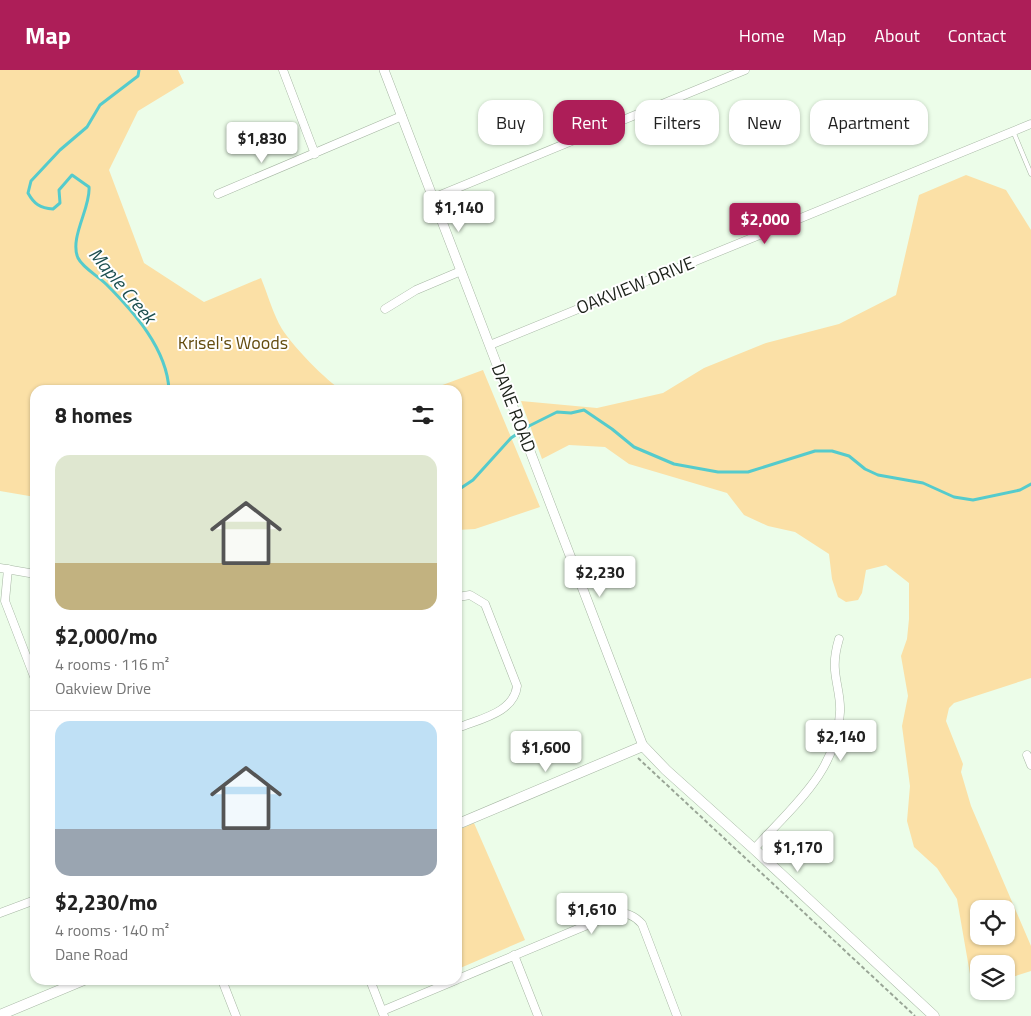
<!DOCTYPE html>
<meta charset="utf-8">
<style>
:root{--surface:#fff;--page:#f2f2f2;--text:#222;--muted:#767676;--line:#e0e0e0;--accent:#ad1e58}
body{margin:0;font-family:"Titillium Web",sans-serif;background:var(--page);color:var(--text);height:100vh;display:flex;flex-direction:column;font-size:19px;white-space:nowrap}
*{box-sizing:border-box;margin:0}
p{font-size:16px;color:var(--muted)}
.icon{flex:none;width:28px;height:28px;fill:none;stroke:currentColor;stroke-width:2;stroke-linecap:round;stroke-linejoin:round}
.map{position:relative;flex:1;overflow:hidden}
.drawer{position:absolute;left:30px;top:315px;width:432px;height:600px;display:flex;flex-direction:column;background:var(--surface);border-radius:15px;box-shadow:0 1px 4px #0004}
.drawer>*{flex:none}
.top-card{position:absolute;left:478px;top:30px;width:475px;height:45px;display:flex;gap:10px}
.fabs{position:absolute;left:970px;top:830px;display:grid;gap:10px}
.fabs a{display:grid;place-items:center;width:45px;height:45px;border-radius:10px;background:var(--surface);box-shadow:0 1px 4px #0004;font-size:25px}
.price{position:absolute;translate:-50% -42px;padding:0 11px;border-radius:5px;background:#fff;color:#222;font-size:16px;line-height:32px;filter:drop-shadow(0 1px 2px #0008)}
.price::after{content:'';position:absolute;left:50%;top:30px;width:15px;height:11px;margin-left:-8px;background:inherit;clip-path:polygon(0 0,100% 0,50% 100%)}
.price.selected{background:var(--accent);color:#fff}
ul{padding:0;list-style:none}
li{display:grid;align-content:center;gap:10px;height:265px;padding:0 25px}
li+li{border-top:1px solid var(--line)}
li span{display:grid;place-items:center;height:155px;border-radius:15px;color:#555}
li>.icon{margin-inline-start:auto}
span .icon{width:90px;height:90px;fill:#fffc;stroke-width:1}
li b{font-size:21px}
h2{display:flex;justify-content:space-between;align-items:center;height:60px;padding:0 25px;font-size:21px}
.chip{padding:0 18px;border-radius:15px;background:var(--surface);box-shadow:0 1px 4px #0004;font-size:18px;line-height:45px}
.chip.selected{background:var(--accent);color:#fff}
header{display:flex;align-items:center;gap:30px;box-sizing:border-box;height:70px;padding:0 25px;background:var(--accent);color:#fff}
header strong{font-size:24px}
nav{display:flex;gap:28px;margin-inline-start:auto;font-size:18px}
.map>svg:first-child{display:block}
.green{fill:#fbe0a6;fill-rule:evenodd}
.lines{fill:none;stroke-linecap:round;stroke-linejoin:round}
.stream{stroke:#55cbcc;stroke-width:3}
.service-casing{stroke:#a7b7a4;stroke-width:5}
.minor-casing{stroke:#a7b7a4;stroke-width:9}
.tertiary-casing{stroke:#a7b7a4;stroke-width:10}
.secondary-casing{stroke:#a7b7a4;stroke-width:11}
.path{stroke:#99a596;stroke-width:2;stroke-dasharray:4 2.5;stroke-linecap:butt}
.service{stroke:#fff;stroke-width:4}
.minor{stroke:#fff;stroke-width:8}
.tertiary{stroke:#fff;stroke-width:9}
.secondary{stroke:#fff;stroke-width:10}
.labels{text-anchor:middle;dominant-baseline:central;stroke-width:4;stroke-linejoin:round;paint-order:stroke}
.street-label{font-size:18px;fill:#1b2119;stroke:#fff}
.park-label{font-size:18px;fill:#644c0f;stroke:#fff}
.water-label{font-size:19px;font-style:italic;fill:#1d5050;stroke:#fff}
</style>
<header>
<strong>Map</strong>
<nav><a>Home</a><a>Map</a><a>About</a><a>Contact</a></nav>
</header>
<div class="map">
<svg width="1031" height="946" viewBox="0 0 1031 946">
<rect width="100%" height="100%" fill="#ecfde9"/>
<path class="green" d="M0,0H178L184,13L138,41L109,100L144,193L204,232L261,208C268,225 273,244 282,259C291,274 327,312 342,320H35V427L0,421Z
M966,105L1006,120L1031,160V608L954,633L949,638L946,651L963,694L961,702L971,736L1031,876V901L1006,909V894H979V908L970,904L957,829L937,798L914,777L907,751L910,716L902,656L908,626L901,586L907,569L909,549V513L886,495L866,500L862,523L858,530L846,532L838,527L832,509L829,484L795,462L768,456L744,445L727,423L629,394L605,377L569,375L542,389L521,331L597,338L663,323L704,298L766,273L839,254L896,225L919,125ZM979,839H1006V866H979Z
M483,300L540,437L475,459L458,460V320H429Z
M474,753L525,870L458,899V760Z"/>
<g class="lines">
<path class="stream" d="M139,0L138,6L100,35L87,57L60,80L31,111L28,123C34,134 40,138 53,139L60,133L59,120L72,105L89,117C91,137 69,168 78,188C83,198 98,206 106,214C134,242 167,279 169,320
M458,420L473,410L511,368L529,356L557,342L571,343L584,340L612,359L634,377L674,394L718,402H748L815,381H832L849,386L865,399L878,405L923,413L954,427L973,430L1020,420L1031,414"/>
<g class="service-casing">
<path id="service" d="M1013,61L1031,104"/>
</g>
<g class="minor-casing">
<path id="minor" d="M283,0L315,84
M218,124L402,46
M433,128L745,0
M385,239L416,220L461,201
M490,275L1031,54
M0,498L35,504
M8,499L5,531L35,609
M458,527L470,525L485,534L517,616C514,643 479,649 458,658
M1027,685L1031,695
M754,779C791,738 838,701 840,642C841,628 836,614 835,600C834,590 836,579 839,569
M0,843L35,830
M514,885L538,946
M458,909L616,843C627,843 634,845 642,854L677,946
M222,910L236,946
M370,910L384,946
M382,941L456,910"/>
</g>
<g class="tertiary-casing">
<path id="tertiary" d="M384,0L643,676"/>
</g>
<g class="secondary-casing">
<path id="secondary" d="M458,754L643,676L666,700L754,779L934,946
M0,945L84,910"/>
</g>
<path class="path" d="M638,688L915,946"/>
<use href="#service" class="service"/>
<use href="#minor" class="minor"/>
<use href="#tertiary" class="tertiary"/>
<use href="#secondary" class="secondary"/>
</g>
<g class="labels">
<g class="street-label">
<text transform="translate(635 215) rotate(-22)">OAKVIEW DRIVE</text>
<text transform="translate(514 338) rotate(69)">DANE ROAD</text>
</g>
<g class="park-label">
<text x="233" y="272">Krisel's Woods</text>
</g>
<g class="water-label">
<text transform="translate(123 215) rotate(50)">Maple Creek</text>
</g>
</g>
</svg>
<div class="fabs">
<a><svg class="icon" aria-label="locate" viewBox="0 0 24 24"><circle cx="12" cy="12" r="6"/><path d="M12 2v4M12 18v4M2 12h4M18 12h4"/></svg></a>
<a><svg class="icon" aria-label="layers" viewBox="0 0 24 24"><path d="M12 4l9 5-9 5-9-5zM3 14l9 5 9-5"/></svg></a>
</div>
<b class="price" style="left:262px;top:94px">$1,830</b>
<b class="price" style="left:459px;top:163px">$1,140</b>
<b class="price selected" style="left:765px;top:175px">$2,000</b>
<b class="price" style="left:600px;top:528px">$2,230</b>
<b class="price" style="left:841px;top:692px">$2,140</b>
<b class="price" style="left:546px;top:703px">$1,600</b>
<b class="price" style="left:798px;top:803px">$1,170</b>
<b class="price" style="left:592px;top:865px">$1,610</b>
<div class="top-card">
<a class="chip">Buy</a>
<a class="chip selected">Rent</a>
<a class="chip">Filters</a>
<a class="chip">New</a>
<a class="chip">Apartment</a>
</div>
<section class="drawer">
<h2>8 homes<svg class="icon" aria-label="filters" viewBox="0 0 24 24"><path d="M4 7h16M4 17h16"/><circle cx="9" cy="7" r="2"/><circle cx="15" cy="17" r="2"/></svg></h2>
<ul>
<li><span style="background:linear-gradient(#dfe7d0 70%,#c2b280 0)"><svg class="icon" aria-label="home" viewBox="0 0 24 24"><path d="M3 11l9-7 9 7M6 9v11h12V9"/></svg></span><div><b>$2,000/mo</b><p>4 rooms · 116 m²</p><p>Oakview Drive</p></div></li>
<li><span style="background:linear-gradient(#bfe0f5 70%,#9aa5b1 0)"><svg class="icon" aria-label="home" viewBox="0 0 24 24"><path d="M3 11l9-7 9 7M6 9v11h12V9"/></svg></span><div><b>$2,230/mo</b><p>4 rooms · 140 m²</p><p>Dane Road</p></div></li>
</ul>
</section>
</div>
